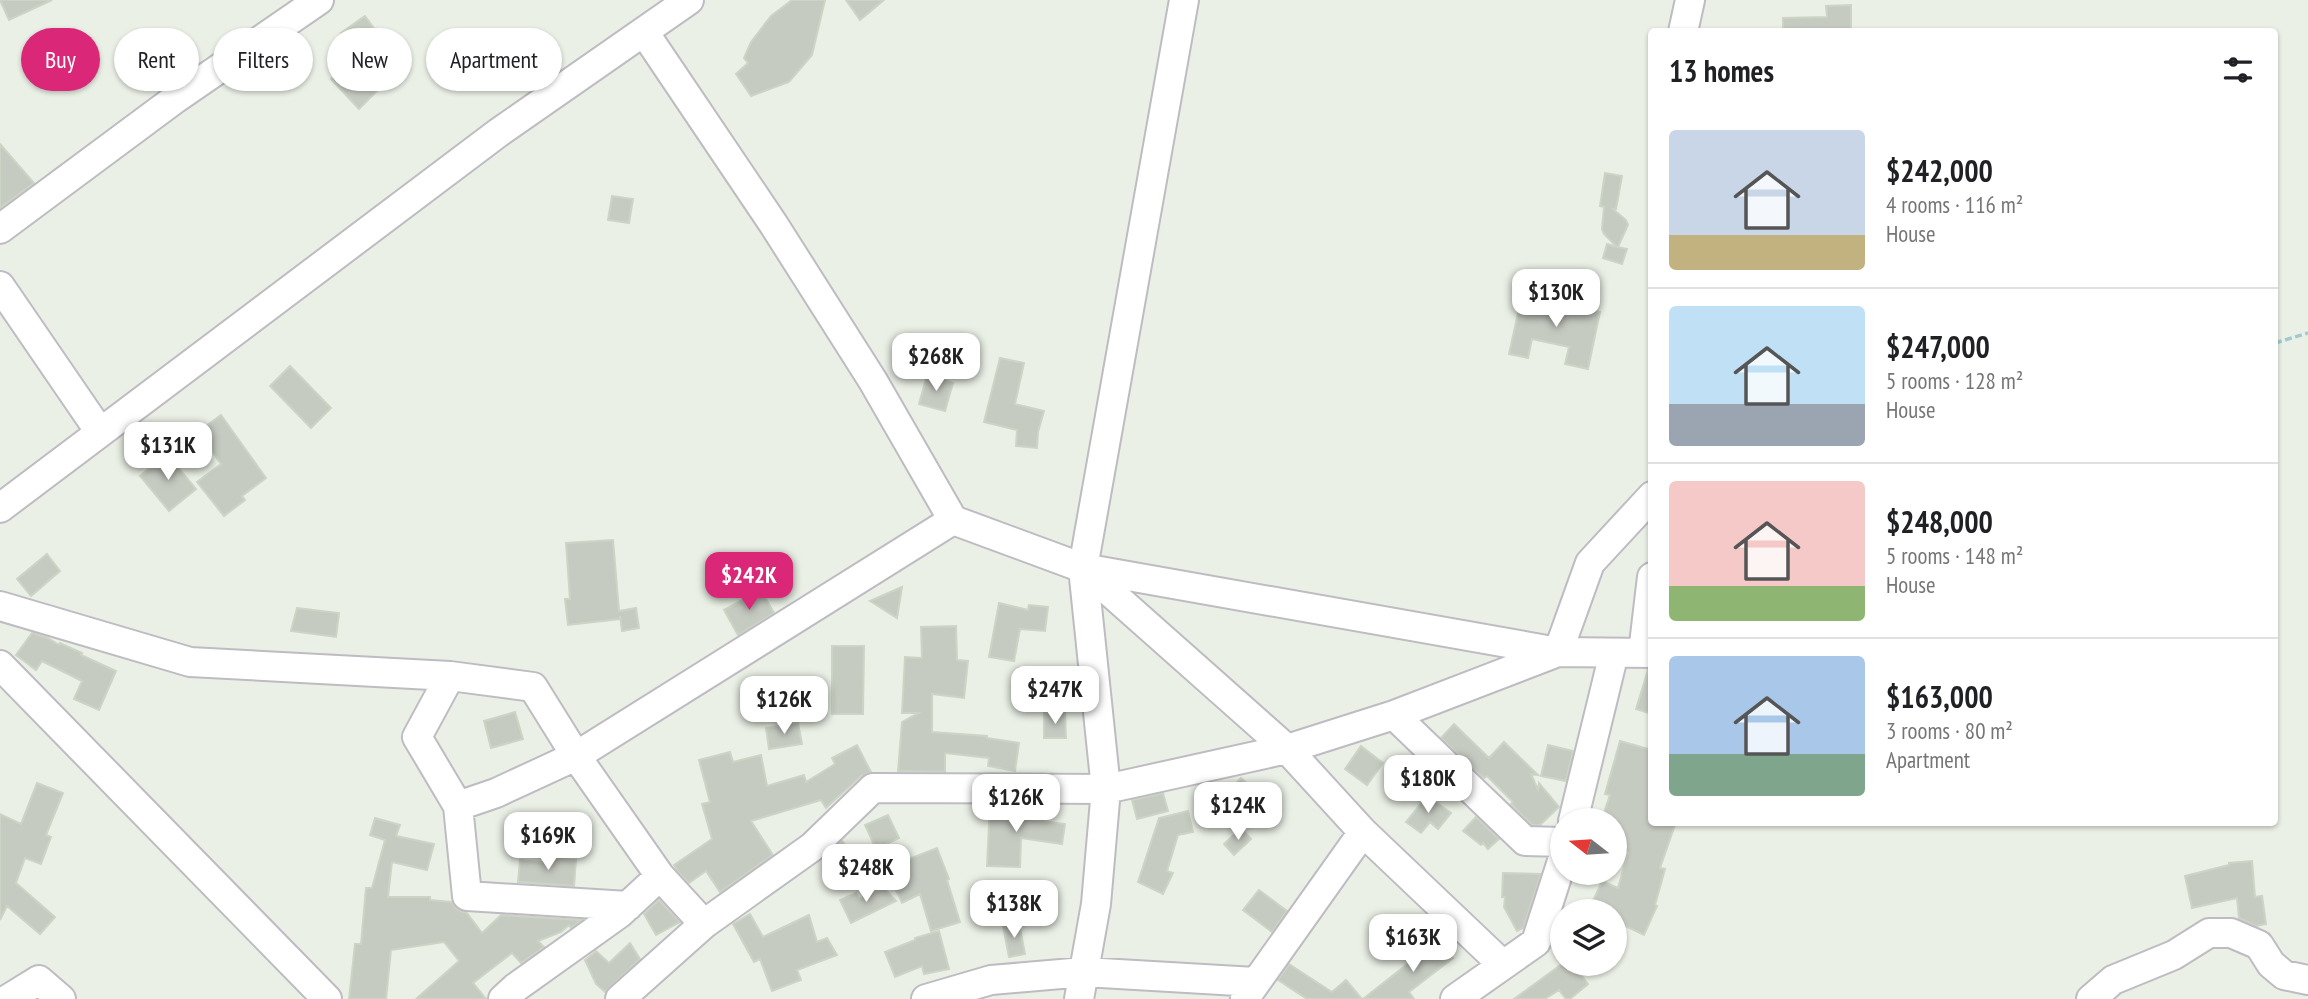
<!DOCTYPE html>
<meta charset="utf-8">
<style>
:root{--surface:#fff;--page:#f2f2f2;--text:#202124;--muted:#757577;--line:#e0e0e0;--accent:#db2777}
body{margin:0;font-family:"PT Sans Narrow",sans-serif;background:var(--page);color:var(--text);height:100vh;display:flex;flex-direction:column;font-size:26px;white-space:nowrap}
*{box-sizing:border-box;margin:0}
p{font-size:23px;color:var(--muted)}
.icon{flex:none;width:38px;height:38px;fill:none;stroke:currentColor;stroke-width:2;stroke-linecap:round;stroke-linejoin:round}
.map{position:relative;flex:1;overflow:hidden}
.side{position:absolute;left:1648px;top:28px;width:630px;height:798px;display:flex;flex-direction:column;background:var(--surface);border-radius:7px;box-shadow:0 2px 5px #0004}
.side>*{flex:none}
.hud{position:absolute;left:21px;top:28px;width:665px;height:63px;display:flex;gap:14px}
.needle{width:46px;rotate:287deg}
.buttons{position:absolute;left:1550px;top:808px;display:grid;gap:14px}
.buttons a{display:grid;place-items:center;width:77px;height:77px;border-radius:50%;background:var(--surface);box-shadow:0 2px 5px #0004;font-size:35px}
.price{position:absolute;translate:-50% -60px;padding:0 16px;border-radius:14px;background:#fff;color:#222;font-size:23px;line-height:46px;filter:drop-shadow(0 2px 4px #0008)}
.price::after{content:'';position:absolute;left:50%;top:42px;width:21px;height:16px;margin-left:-10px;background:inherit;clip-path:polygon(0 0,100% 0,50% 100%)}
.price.active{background:var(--accent);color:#fff}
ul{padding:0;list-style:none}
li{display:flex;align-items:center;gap:21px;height:175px;padding:0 21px}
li+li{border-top:2px solid var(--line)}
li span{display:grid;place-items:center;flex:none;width:196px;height:140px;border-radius:7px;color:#555}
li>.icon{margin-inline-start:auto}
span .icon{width:84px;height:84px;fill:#fffc;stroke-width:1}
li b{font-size:30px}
h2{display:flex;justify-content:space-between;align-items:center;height:84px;padding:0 21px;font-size:30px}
.tag{padding:0 24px;border-radius:32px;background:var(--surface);box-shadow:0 2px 5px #0004;font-size:24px;line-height:63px}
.tag.active{background:var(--accent);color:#fff}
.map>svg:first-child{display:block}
.building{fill:#c6cbc2;stroke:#ccd5c5;stroke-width:2}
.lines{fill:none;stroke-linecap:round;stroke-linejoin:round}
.minor-casing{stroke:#bebbc2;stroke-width:32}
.path{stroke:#a1cad0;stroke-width:3.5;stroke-dasharray:7 3.5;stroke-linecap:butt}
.minor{stroke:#fff;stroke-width:28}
</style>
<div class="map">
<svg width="2308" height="999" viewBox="0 0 2308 999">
<rect width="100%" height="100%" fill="#eaf0e6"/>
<path class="building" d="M0,0H52L9,20Z
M792,0H825L812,55L789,82L751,96L736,74L748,63L744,58L751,42L771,16Z
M846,0H884L860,20Z
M1851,5V32H1783V18L1827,17L1826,6Z
M365,16L387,46L363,63L341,33Z
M350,60L378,90L359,109L331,79Z
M0,144L34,183L0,208Z
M1605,173L1622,176L1616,209H1613L1626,220L1628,225L1618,247L1627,249L1622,264L1603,258L1607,244L1617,247L1604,234L1602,229L1604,207L1600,206Z
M612,196L633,199L629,223L608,220Z
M1522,295L1600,312L1588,369L1565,364L1569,347L1532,339L1528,358L1509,354Z
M1000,358L1024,363L1015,404L1044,411L1038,432L1037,448L1016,446L1017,430L984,422Z
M290,366L331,408L311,428L270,386Z
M927,375L953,383L945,411L919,404Z
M221,415L266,478L242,496L245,500L224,516L197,482L221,464L198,432Z
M167,454L196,489L169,511L140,476Z
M613,540L619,611L636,608L639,628L622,631L620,616V619L568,625L565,599H570L566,543Z
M47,554L60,571L31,596L17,579Z
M902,587L897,618L870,601Z
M761,590L774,613L738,635L724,610Z
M999,603L1028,610L1029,605L1048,607L1045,631L1020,629L1014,661L989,657Z
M297,608L339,613L336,637L291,631Z
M956,626L957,660L968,661L964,698L932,694V732L987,736V738L1019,743L1015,771L988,766L989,758L945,753V772L898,771L902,722L918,713H902L905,657L922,658L921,627Z
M32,633L48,638L59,645L60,643L82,653L81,655L116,671L99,710L74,699L82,681L42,661L36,670L16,655Z
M832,646H864L863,714H832Z
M1018,668L1035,669L1034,694L1017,693Z
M1648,670H1652V714L1636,709Z
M515,712L523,739L491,748L484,721Z
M1044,713H1065L1066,738H1044Z
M798,723L802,744L769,749L766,728Z
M1454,724L1489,758L1504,742L1538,775L1531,774L1538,790L1539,783L1559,807L1540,825H1532L1511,804L1513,802L1487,776L1484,778L1441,738Z
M1620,741L1652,750V822H1676L1660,868L1665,869L1655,905L1657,906L1644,935L1615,921V912H1588L1602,881L1618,888L1628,852L1615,848V821H1601L1610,795L1605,794Z
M857,745L871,772L861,776L826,808L821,800L751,821L773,855L720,892L706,871L689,883L678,872L674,865L712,839L702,804L710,802L699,760L730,752L733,762L761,755L767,786L804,775L806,782L835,764L832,758Z
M1548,745L1573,751L1566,781L1541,776Z
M1361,746L1383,763L1367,785L1345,769Z
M1241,778L1259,795L1243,812L1225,795Z
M37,783L63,793L46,835L51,837L41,864L25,858L16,883L55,917L40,934L7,906L0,920V814L21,824Z
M1163,793L1168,811L1137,819L1132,800Z
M1427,796L1451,813L1438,829L1430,822L1421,833L1406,822Z
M990,805H1022L1021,818L1065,824L1062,844L1021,838L1020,867L987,866Z
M1188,811L1193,832L1178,835L1167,871L1173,873L1163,894L1138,882L1159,818Z
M888,815L899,838L876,849L865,825Z
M1476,817L1499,839L1488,849L1483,843L1481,845L1463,831Z
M375,818L400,825L396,836L434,844L427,870L392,862L388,897H430V900L452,902L458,910L467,913L482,933L501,915L582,920L571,928L569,925L561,932L538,941L544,947L521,963L512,953L473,983L486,999H416L459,961L444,942L391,950L386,999H349L355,944H361L366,888H372L385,840L370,835Z
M1241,828L1251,839L1234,855L1224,844Z
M842,841L857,858L834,873H827L823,860Z
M937,848L949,879L947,880L960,922L931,931L920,894L902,903L893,884L901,879L896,864Z
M552,858L576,860L574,886L518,882L520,860L552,863Z
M2252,861L2255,897L2262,896L2266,924L2256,926L2239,918L2237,898L2192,908L2185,876L2229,865V863Z
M1503,873L1541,874L1523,928L1517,931L1504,907L1505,897H1502Z
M884,888L896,901L851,923L840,900L856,893L859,899Z
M1259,890L1287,911L1272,932L1243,910Z
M659,900L680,922L656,935L644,914Z
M750,914L763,937L809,915L817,942L827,938L837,955L797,970L801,980L772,991L760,959L754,962L733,924Z
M1019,923L1025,954L1009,957L1003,926Z
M939,931L949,969L924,974L922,966L895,977L885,952L915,940V938Z
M1438,940L1453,958L1409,992L1414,999H1363Z
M630,943L640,959L605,992L596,984L585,960L596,951L609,963Z
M1289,964L1332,992L1346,980L1362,999H1307L1278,980Z
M1562,964H1573L1588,984L1570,999H1566L1559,990L1545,999H1514Z"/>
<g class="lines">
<g class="minor-casing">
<path id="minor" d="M1683,32L1690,0
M0,229L175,99L319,0
M0,286L100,432
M0,508L498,133L689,0
M953,520L1083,568L1558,652L1590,563L1652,496
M1083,568L1287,749L1363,832L1503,965
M0,606L190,662L450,676L533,687L576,756L660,876L704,924
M1643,653L1652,577
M0,665L327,999
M450,676L417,737L458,806L496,793L576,756L953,520L873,381L774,225L644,32
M1394,715L1525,841L1563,842
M458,806L467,896L628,906
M1573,821L1614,653
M1245,998L1363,832
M8,999L39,980L61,999
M503,999L515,988L620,913L660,876
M620,999L704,924L812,847L873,788L1106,789L1287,749L1394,715L1558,652L1652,653
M926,999L991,980L1084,972L1255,982
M1079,999L1096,904L1106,789L1083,568L1184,0
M1455,999L1536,942L1563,858
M2091,999L2113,980L2174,955L2209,933H2231L2259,945L2271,964L2284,975L2308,980"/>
</g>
<path class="path" d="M2275,343L2308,333"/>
<use href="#minor" class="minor"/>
</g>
</svg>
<div class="buttons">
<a><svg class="needle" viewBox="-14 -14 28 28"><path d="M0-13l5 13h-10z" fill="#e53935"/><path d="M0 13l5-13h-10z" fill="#757577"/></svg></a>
<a><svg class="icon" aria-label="layers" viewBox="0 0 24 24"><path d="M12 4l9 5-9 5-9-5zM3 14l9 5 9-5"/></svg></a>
</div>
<b class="price" style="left:1556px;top:329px">$130K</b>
<b class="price" style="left:936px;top:393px">$268K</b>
<b class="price" style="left:168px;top:482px">$131K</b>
<b class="price active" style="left:749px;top:612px">$242K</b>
<b class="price" style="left:1055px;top:726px">$247K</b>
<b class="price" style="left:784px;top:736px">$126K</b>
<b class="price" style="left:1428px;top:815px">$180K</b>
<b class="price" style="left:1016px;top:834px">$126K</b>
<b class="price" style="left:1238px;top:842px">$124K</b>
<b class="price" style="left:548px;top:872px">$169K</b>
<b class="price" style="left:866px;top:904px">$248K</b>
<b class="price" style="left:1014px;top:940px">$138K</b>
<b class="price" style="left:1413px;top:974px">$163K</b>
<div class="hud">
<a class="tag active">Buy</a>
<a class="tag">Rent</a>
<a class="tag">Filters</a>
<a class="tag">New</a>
<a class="tag">Apartment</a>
</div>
<section class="side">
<h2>13 homes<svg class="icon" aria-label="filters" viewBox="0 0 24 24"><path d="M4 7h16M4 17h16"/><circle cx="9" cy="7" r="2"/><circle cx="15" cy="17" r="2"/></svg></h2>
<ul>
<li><span style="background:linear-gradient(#c9d6e8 75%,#c2b280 0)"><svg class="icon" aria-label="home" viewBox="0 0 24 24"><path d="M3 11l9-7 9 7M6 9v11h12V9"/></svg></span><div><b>$242,000</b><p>4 rooms · 116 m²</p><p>House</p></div></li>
<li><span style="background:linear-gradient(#bfe0f5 70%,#9aa5b1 0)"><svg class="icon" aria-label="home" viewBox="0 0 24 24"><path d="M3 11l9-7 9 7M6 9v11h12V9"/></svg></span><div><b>$247,000</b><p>5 rooms · 128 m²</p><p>House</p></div></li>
<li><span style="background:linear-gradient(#f6c9c9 75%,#8fb573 0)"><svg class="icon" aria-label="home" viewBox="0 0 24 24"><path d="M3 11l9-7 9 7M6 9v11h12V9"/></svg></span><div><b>$248,000</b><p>5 rooms · 148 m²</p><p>House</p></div></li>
<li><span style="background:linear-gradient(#a9c7e8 70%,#7fa58c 0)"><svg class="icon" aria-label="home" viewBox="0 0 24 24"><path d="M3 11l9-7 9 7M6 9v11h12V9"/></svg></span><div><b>$163,000</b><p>3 rooms · 80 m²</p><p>Apartment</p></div></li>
</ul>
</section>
</div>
